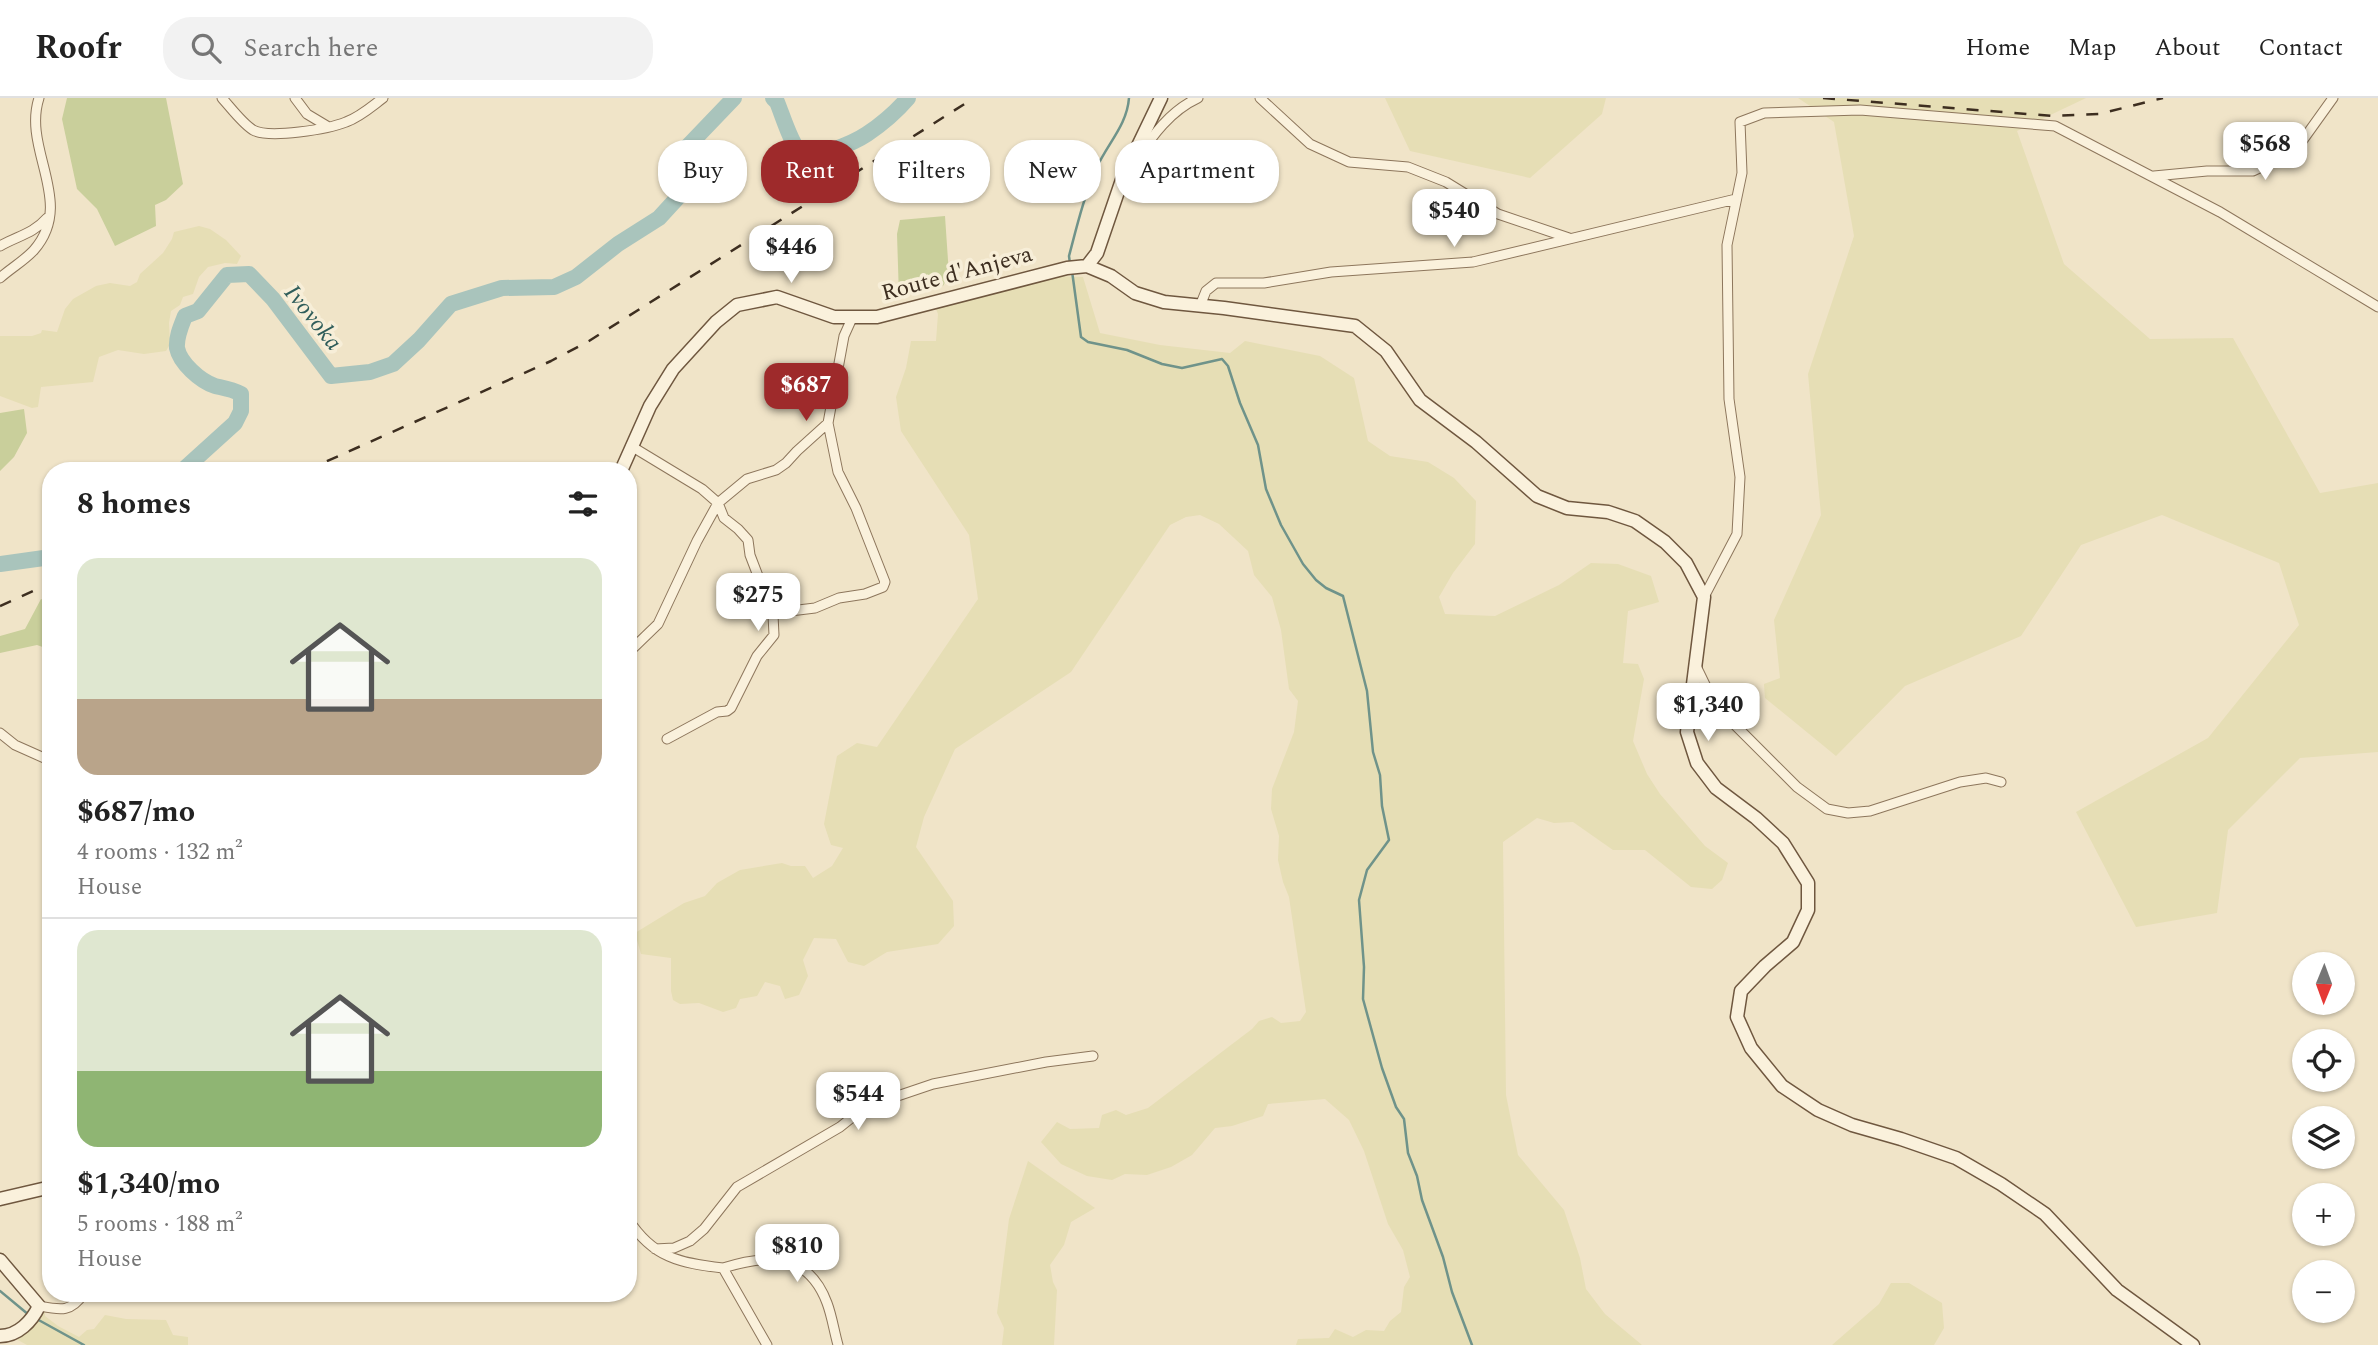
<!DOCTYPE html>
<meta charset="utf-8">
<style>
:root{--surface:#fff;--page:#f2f2f2;--text:#222;--muted:#767676;--line:#e0e0e0;--accent:#9e2a2b}
body{margin:0;font-family:Spectral,serif;background:var(--page);color:var(--text);height:100vh;display:flex;flex-direction:column;font-size:26px;white-space:nowrap}
*{box-sizing:border-box;margin:0}
p{font-size:23px;color:var(--muted)}
.icon{flex:none;width:38px;height:38px;fill:none;stroke:currentColor;stroke-width:2;stroke-linecap:round;stroke-linejoin:round}
.map{position:relative;flex:1;overflow:hidden}
.sheet{position:absolute;left:42px;top:364px;width:595px;height:840px;display:flex;flex-direction:column;background:var(--surface);border-radius:28px;box-shadow:0 2px 5px #0004}
.sheet>*{flex:none}
.top-card{position:absolute;left:658px;top:42px;width:665px;height:63px;display:flex;gap:14px}
.needle{width:46px;rotate:181deg}
.controls{position:absolute;left:2292px;top:854px;display:grid;gap:14px}
.controls a{display:grid;place-items:center;width:63px;height:63px;border-radius:50%;background:var(--surface);box-shadow:0 2px 5px #0004;font-size:35px}
.price{position:absolute;translate:-50% -60px;padding:0 16px;border-radius:14px;background:#fff;color:#222;font-size:23px;line-height:46px;filter:drop-shadow(0 2px 4px #0008)}
.price::after{content:'';position:absolute;left:50%;top:42px;width:21px;height:16px;margin-left:-10px;background:inherit;clip-path:polygon(0 0,100% 0,50% 100%)}
.price.active{background:var(--accent);color:#fff}
ul{padding:0;list-style:none}
li{display:grid;align-content:center;gap:14px;height:371px;padding:0 35px}
li+li{border-top:2px solid var(--line)}
li span{display:grid;place-items:center;height:217px;border-radius:21px;color:#555}
li>.icon{margin-inline-start:auto}
span .icon{width:126px;height:126px;fill:#fffc;stroke-width:1}
li b{font-size:30px}
h2{display:flex;justify-content:space-between;align-items:center;height:84px;padding:0 35px;font-size:30px}
.chip{padding:0 24px;border-radius:28px;background:var(--surface);box-shadow:0 2px 5px #0004;font-size:24px;line-height:63px}
.chip.active{background:var(--accent);color:#fff}
header{display:flex;align-items:center;gap:42px;box-sizing:border-box;height:98px;padding:0 35px;background:var(--surface);border-bottom:2px solid var(--line)}
header strong{font-size:33px}
nav{display:flex;gap:38px;margin-inline-start:auto;font-size:24px}
.search{width:490px;height:63px;background:var(--page);display:flex;align-items:center;gap:18px;box-sizing:border-box;padding:0 24px;border-radius:28px;color:var(--muted);font-size:26px}
.map>svg:first-child{display:block}
.farmland{fill:#e6deb5}
.green{fill:#c9cf9b}
.lines{fill:none;stroke-linecap:round;stroke-linejoin:round}
.stream{stroke:#6f938a;stroke-width:2.5}
.river{stroke:#a9c4bc;stroke-width:16}
.street-casing{stroke:#8d765c;stroke-width:11}
.secondary-casing{stroke:#6f573f;stroke-width:15}
.street{stroke:#faf1dc;stroke-width:9}
.secondary{stroke:#faf1dc;stroke-width:12}
.rail{stroke:#3d2e20;stroke-width:2.5;stroke-dasharray:12 12;stroke-linecap:butt}
.labels{text-anchor:middle;dominant-baseline:central;stroke-width:7;stroke-linejoin:round;paint-order:stroke}
.street-label{font-size:23px;fill:#3d2e20;stroke:#f7eed8}
.water-label{font-size:24px;font-style:italic;fill:#2f5d5a;stroke:#f7eed8}
</style>
<header>
<strong>Roofr</strong>
<div class="search"><svg class="icon" aria-label="search" viewBox="0 0 24 24"><circle cx="10" cy="10" r="6"/><path d="M15 15l6 6"/></svg>Search here</div>
<nav><a>Home</a><a>Map</a><a>About</a><a>Contact</a></nav>
</header>
<div class="map">
<svg width="2378" height="1247" viewBox="0 0 2378 1247">
<rect width="100%" height="100%" fill="#f0e4c8"/>
<path class="farmland" d="M1385,0H1606L1602,16L1530,80L1410,53Z
M1798,0H2086L2017,33L2064,166L2150,241L2233,240L2320,395L2378,385V654L2300,660L2228,732L2217,815L2136,829L2076,714L2208,640L2299,527L2279,465L2162,417L2081,447L2021,538L1905,588L1836,658L1765,600L1764,586L1780,580L1774,522L1821,417L1808,276L1854,138L1834,24Z
M199,128L210,131L226,142L241,158L237,166L225,165L208,169L199,179L193,196L183,199L180,207L171,213L169,225L170,246L166,253L144,256L118,252L99,259L93,284L41,289L38,309L32,310L0,298V238H32L41,235L42,232L57,234L65,211L73,201L96,188L110,185L130,188L137,184L140,176L163,155L172,141L174,134Z
M1058,178L1083,179L1100,235L1160,247L1230,255L1245,243L1320,258L1354,280L1368,343L1390,358L1428,364L1454,380L1476,403L1475,446L1453,475L1439,499L1445,516L1495,518L1559,487L1591,465L1618,466L1651,478L1659,504L1628,513L1623,565L1638,566L1644,581L1633,643L1647,676L1660,696L1705,748L1728,765L1722,782L1712,791L1691,789L1645,752H1613L1573,724L1554,725L1537,720L1503,744L1506,997L1518,1057L1564,1112L1580,1160L1586,1191L1605,1216L1642,1247H1296L1298,1241L1329,1240L1335,1231L1353,1239L1366,1232L1384,1233L1390,1223L1401,1214L1404,1189L1410,1179L1403,1152L1388,1126L1364,1053L1349,1022L1325,1001L1268,1006L1263,1018L1232,1028L1215,1030L1192,1057L1171,1069L1147,1077L1125,1076L1112,1082L1087,1078L1061,1066L1041,1044L1057,1024L1070,1031L1099,1030L1102,1017L1116,1012L1126,1017L1148,1010L1252,931L1259,923L1272,919L1281,925L1300,923L1306,914L1289,799L1283,784L1278,762L1279,738L1271,711L1272,691L1294,634L1298,603L1289,591L1281,532L1272,499L1254,477L1248,453L1219,426L1200,417L1186,419L1170,427L1071,574L955,651L924,719L916,749L953,803L954,828L938,846L887,854L864,868L848,864L836,841L814,840L803,862L808,878L799,897L785,901L780,888L765,884L757,898L740,901L736,910L723,914L699,905L680,906L673,902L671,893V860L641,856L635,835L684,805L705,798L717,785L740,772L782,765L791,768H805L813,780L832,768L843,750L831,747L824,726L837,658L857,645L877,649L978,501L969,437L901,333L896,299L906,270L911,243H936L938,216L936,211L944,207Z
M1028,1063L1095,1110L1071,1124L1064,1147L1050,1167L1053,1184L1057,1192L1054,1247H1002L1004,1230L997,1215L1009,1121Z
M1891,1185H1909L1942,1205L1944,1230L1934,1247H1832L1879,1206Z
M40,1213L45,1214V1218L58,1228L79,1239L87,1232L94,1231L105,1217L126,1221L166,1222L173,1237L188,1239V1247H27L16,1241Z"/>
<path class="green" d="M67,0H166L183,86L166,102L155,107L156,128L115,148L97,111L77,91L62,21Z
M945,118L949,177L943,188L899,199L897,136L900,122Z
M24,311L27,335L14,359L0,373V315Z
M41,501L51,506V552L37,547L0,555V538L25,531Z"/>
<g class="lines">
<path class="stream" d="M1070,166L1069,158C1077,128 1084,98 1097,69C1108,45 1127,27 1129,0
M1072,173L1081,239L1088,244L1127,252L1162,266L1182,270L1222,261L1228,268L1240,305L1258,347L1266,391L1281,427L1303,466L1316,482L1326,490L1343,498L1367,593L1373,654L1380,677L1382,708L1389,742L1367,772L1359,802L1364,869L1363,901L1382,970L1396,1009L1404,1021L1408,1055L1417,1078L1422,1102L1443,1159L1452,1194L1472,1247
M0,1193L29,1217
M35,1220L84,1247"/>
<path class="river" d="M773,0L777,4C782,16 791,46 800,54C811,64 855,44 867,36C882,26 896,14 908,0
M182,373L235,325L241,313V296C232,291 224,290 215,288C200,283 180,265 177,250C176,239 181,228 185,218L198,213L227,177L249,176L273,201L331,278L370,274L393,266L419,242L451,206L502,190L554,189L576,179L618,146L659,120L681,96L687,49L734,0
M0,466L51,459"/>
<g class="street-casing">
<path id="street" d="M222,0C231,10 242,25 253,32C269,41 329,31 346,24C360,19 371,9 383,0
M295,0L307,16L327,28
M1260,0L1310,46L1349,64L1408,69L1446,84L1498,116L1569,140
M1136,62C1153,37 1170,13 1198,0
M2154,78L2207,73H2253L2295,53L2333,0
M0,148C17,138 33,136 47,120
M0,180C11,170 24,163 34,152C76,104 22,52 39,0
M1200,208L1206,193L1216,185H1264L1331,174L1473,164L1736,101
M631,348L702,391L718,405L724,420L738,431L748,442L750,457L773,517L774,537L757,558L731,610L727,613L717,614L667,641
M1704,499L1737,436L1740,379L1729,301L1727,147L1742,75L1740,24L1764,15L1860,12L2055,28L2220,114L2378,209
M770,506L782,514L815,510L839,500L865,496L883,489L885,484L856,410L838,374L828,325
M628,555L658,526L697,443L718,405L747,381L776,372L786,365L797,353L828,325L844,238L853,218
M1695,566L1711,599L1729,621L1797,689L1827,711L1848,715L1870,713L1960,684L1986,680L2001,684
M0,635L15,647L51,663
M628,1121C653,1160 680,1165 723,1170L767,1247
M655,1151L674,1150L690,1143L704,1131L737,1089L840,1029L865,1009L933,986L1046,964L1093,958
M723,1170C767,1156 808,1154 827,1205C832,1218 834,1233 838,1247
M39,1208C60,1212 71,1215 84,1195"/>
</g>
<g class="secondary-casing">
<path id="secondary" d="M1087,168L1097,155L1123,79L1161,0
M621,373L650,308L673,271L716,224L737,207L777,199L834,219H877L1067,170L1087,168L1111,178L1135,195L1164,204L1224,210L1355,228L1386,253L1420,302L1476,344L1537,398L1567,410L1608,414L1635,423L1665,444L1686,465L1704,499L1687,634L1697,665L1716,690L1756,720L1783,745L1808,785V812L1793,844L1765,868L1741,893L1737,919L1751,950L1782,988L1818,1012L1852,1027L1901,1041L1956,1060L2001,1086L2045,1116L2117,1192L2193,1247
M0,1101L51,1089
M0,1162L39,1208C32,1223 18,1238 0,1238"/>
</g>
<use href="#street" class="street"/>
<use href="#secondary" class="secondary"/>
<path class="rail" d="M1823,0L2053,18L2099,16L2163,0
M305,373L551,263L589,243L974,0
M0,508L51,485"/>
</g>
<g class="labels">
<g class="street-label">
<text transform="translate(957 176) rotate(-15)">Route d'Anjeva</text>
</g>
<g class="water-label">
<text transform="translate(313 220) rotate(51)">Ivovoka</text>
</g>
</g>
</svg>
<div class="controls">
<a><svg class="needle" viewBox="-14 -14 28 28"><path d="M0-13l5 13h-10z" fill="#e53935"/><path d="M0 13l5-13h-10z" fill="#767676"/></svg></a>
<a><svg class="icon" aria-label="locate" viewBox="0 0 24 24"><circle cx="12" cy="12" r="6"/><path d="M12 2v4M12 18v4M2 12h4M18 12h4"/></svg></a>
<a><svg class="icon" aria-label="layers" viewBox="0 0 24 24"><path d="M12 4l9 5-9 5-9-5zM3 14l9 5 9-5"/></svg></a>
<a>+</a>
<a>−</a>
</div>
<b class="price" style="left:2265px;top:84px">$568</b>
<b class="price" style="left:1454px;top:151px">$540</b>
<b class="price" style="left:791px;top:187px">$446</b>
<b class="price active" style="left:806px;top:325px">$687</b>
<b class="price" style="left:758px;top:535px">$275</b>
<b class="price" style="left:1708px;top:645px">$1,340</b>
<b class="price" style="left:858px;top:1034px">$544</b>
<b class="price" style="left:797px;top:1186px">$810</b>
<div class="top-card">
<a class="chip">Buy</a>
<a class="chip active">Rent</a>
<a class="chip">Filters</a>
<a class="chip">New</a>
<a class="chip">Apartment</a>
</div>
<section class="sheet">
<h2>8 homes<svg class="icon" aria-label="filters" viewBox="0 0 24 24"><path d="M4 7h16M4 17h16"/><circle cx="9" cy="7" r="2"/><circle cx="15" cy="17" r="2"/></svg></h2>
<ul>
<li><span style="background:linear-gradient(#dfe7d0 65%,#b9a48a 0)"><svg class="icon" aria-label="home" viewBox="0 0 24 24"><path d="M3 11l9-7 9 7M6 9v11h12V9"/></svg></span><div><b>$687/mo</b><p>4 rooms · 132 m²</p><p>House</p></div></li>
<li><span style="background:linear-gradient(#dfe7d0 65%,#8fb573 0)"><svg class="icon" aria-label="home" viewBox="0 0 24 24"><path d="M3 11l9-7 9 7M6 9v11h12V9"/></svg></span><div><b>$1,340/mo</b><p>5 rooms · 188 m²</p><p>House</p></div></li>
</ul>
</section>
</div>
